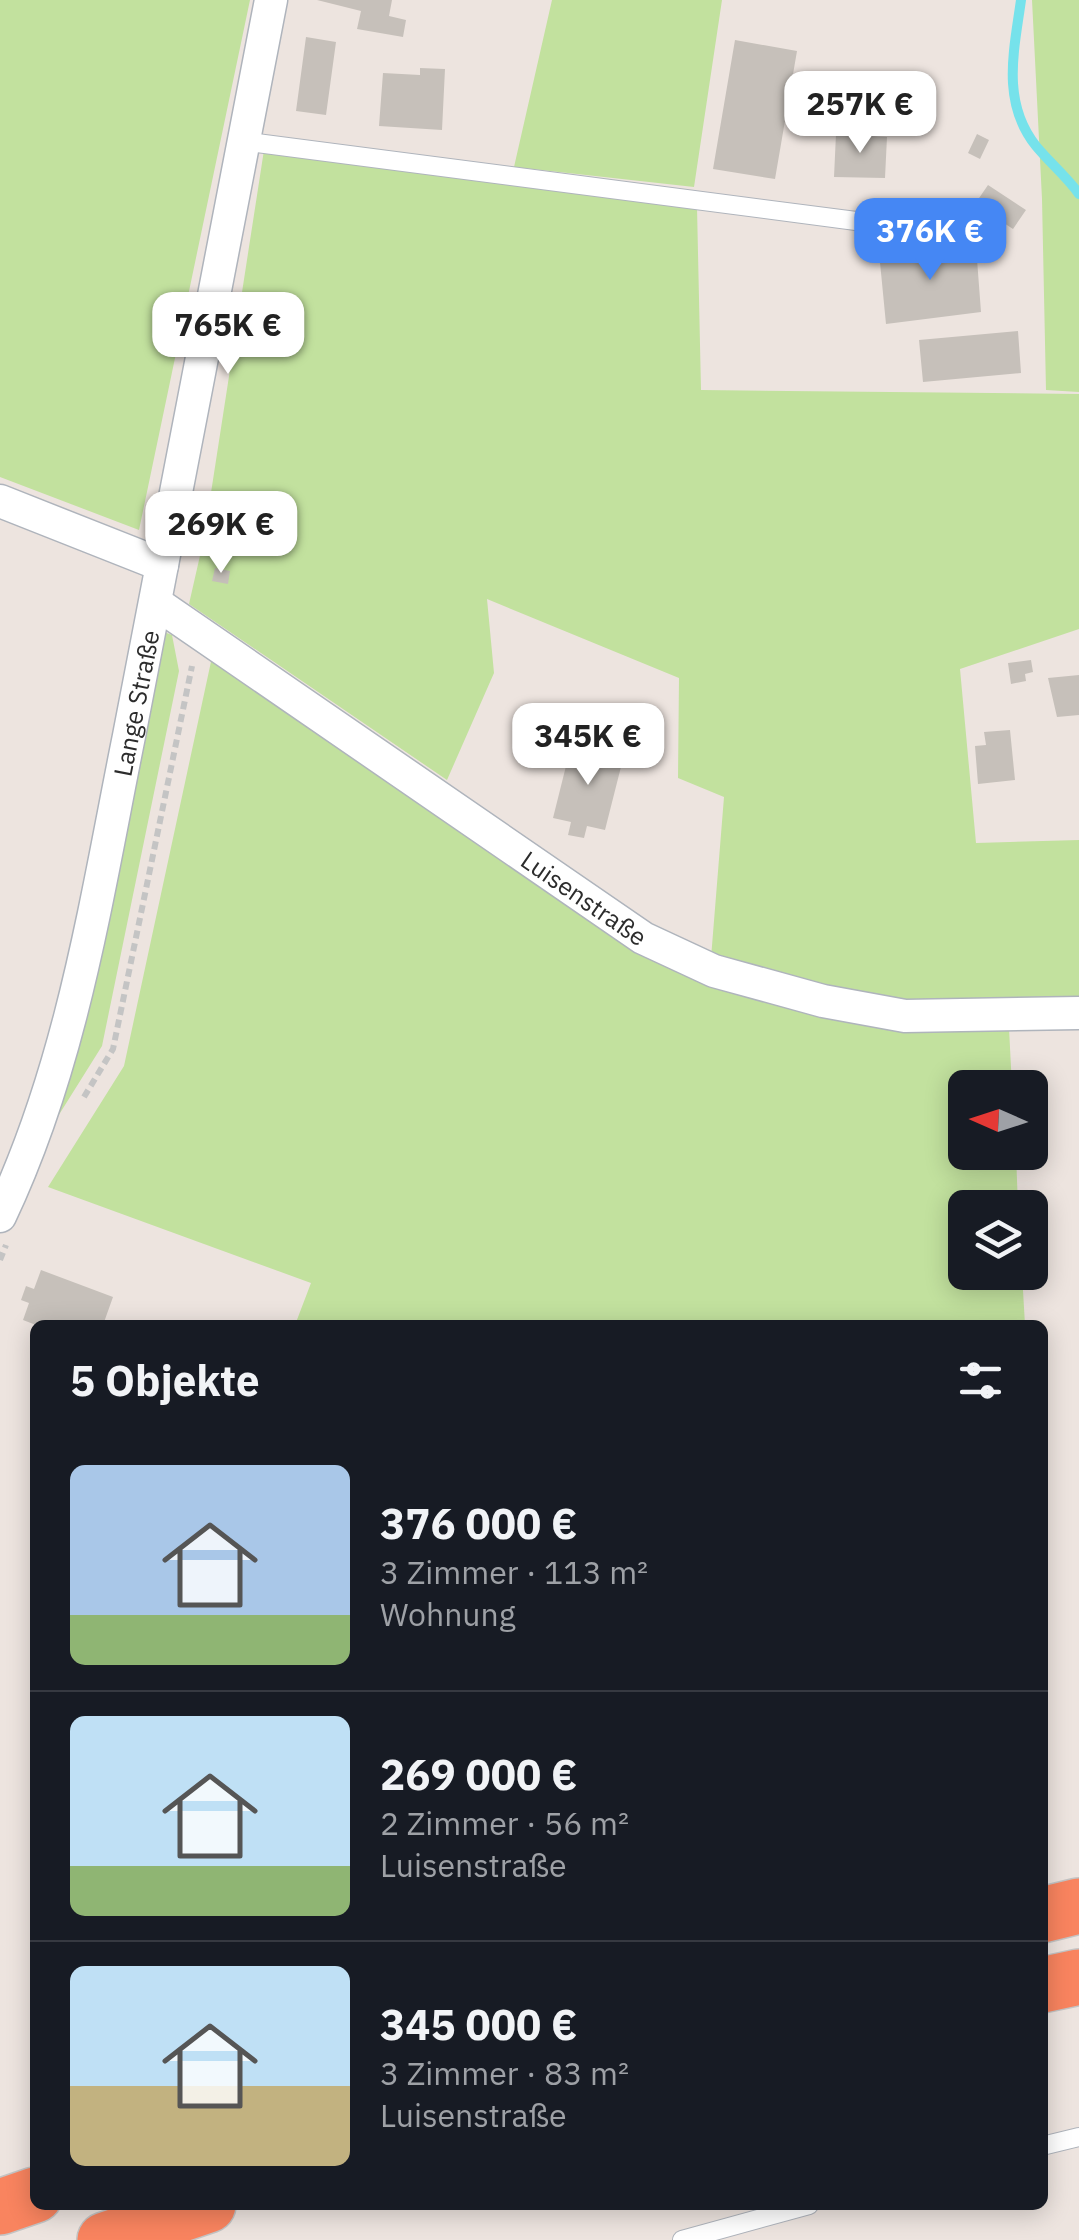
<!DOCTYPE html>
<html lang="de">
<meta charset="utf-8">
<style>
:root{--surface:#171b24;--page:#20242c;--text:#f1f3f6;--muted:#9ea1a6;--line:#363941;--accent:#4587f4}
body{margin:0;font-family:"IBM Plex Sans",sans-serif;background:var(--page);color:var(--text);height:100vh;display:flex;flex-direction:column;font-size:38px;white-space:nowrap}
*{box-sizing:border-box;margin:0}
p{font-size:32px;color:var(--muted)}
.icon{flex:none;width:55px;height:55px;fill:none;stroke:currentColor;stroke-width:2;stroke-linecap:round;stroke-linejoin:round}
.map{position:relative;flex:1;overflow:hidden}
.side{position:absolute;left:30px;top:1320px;width:1018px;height:890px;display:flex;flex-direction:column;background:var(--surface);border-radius:15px;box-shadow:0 5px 25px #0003}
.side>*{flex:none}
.needle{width:65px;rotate:273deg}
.fabs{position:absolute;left:948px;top:1070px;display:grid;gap:20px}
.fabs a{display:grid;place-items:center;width:100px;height:100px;border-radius:15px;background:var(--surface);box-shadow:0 5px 25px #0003;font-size:50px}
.price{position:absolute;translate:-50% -85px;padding:0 22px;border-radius:20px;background:#fff;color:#222;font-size:32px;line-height:65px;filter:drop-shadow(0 2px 5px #0008)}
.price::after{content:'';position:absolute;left:50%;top:60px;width:30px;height:22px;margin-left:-15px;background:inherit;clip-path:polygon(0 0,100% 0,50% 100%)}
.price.current{background:var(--accent);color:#fff}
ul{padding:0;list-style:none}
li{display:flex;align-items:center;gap:30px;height:250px;padding:0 40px}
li+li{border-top:2px solid var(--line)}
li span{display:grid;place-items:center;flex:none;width:280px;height:200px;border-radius:15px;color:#555}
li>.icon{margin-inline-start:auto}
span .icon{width:120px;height:120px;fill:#fffc;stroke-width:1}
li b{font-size:42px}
h2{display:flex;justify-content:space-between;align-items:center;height:120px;padding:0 40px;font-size:42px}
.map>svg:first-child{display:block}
.green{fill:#c2e19e}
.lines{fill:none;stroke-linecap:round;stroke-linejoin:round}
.stream{stroke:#76e2eb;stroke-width:10}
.building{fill:#c6c0ba}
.lane-casing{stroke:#afb4bc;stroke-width:20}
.street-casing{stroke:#afb4bc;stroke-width:35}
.highway-casing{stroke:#c4c4c4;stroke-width:58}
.path{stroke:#c4c4c4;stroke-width:6;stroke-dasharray:8 5;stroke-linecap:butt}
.lane{stroke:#fff;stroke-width:18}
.street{stroke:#fff;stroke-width:32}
.highway{stroke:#f9845f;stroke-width:55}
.labels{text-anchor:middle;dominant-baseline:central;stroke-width:8;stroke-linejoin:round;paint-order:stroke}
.street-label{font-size:25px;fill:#2c2c2c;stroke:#fff}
</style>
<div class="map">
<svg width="1079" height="2240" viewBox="0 0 1079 2240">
<rect width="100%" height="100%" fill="#ede4df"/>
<path class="green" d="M0,0H250L139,530L0,477Z
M552,0H722L694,187L514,167Z
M1032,0H1079V392L1046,390L1042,199Z
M264,150L697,207L701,390L1079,394V629L960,669L976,843L1079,840V1002L909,1004L711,958L724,797L678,778L679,678L487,599L494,673L447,780L189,604L204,538Z
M164,632L172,635L179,671L102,1046L50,1129Z
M212,657L626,939L1009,1028L1012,1087L965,1088V1152L1016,1153L1018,1207L965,1208V1272L1022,1273L1025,1325H295L311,1283L48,1187L124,1066Z"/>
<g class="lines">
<path class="stream" d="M1021,0C1014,51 1001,102 1036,146C1050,163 1067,177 1079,194"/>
</g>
<path class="building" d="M317,0H392L389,16L406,20L403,37L357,29L361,11Z
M306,37L336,42L326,115L296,111Z
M735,40L797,51L775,179L713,169Z
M420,68L445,69L442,130L379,126L383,73L420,75Z
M850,89L889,90V108L849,106Z
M836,134L887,137L885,178L834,177Z
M977,134L989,140L980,159L968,153Z
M988,185L1026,210L1013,229L975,204Z
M976,246L981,312L886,324L879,252Z
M1018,331L1021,373L923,382L919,340Z
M215,568L230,571L228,584L212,581Z
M1031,660L1033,672L1025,674L1026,681L1011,684L1008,663Z
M1079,675V715L1057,717L1048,678Z
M1010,730L1015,780L978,784L975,746L986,745L984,732Z
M572,742L624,755L605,830L587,826L584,838L568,835L571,822L553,818Z
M41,1270L113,1297L103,1325H36L23,1320L29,1303L21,1300L26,1286L34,1289Z"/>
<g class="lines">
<g class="lane-casing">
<path id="lane" d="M242,141L856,221
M1042,2146L1079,2137
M682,2240L809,2205"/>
</g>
<g class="street-casing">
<g id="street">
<path d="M0,501L162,565"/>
<path id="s1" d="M156,603L643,938L714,971L823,1001L905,1016L1079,1013"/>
<path id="s2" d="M0,1216C72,1064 96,900 129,736C178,491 222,245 271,0"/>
</g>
</g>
<g class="highway-casing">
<path id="highway" d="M1042,1915L1079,1906
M1042,1985L1079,1977
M0,2207L35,2195
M105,2240L208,2205"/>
</g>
<path class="path" d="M84,1097L113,1049L192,666
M0,1260L6,1245"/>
<use href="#lane" class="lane"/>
<use href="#street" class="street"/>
<use href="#highway" class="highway"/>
</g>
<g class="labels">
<g class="street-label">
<text stroke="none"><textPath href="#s2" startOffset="532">Lange Straße</textPath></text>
<text stroke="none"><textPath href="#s1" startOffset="520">Luisenstraße</textPath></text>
</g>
</g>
</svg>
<div class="fabs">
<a><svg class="needle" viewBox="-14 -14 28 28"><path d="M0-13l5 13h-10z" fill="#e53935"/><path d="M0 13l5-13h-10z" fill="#9ea1a6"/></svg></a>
<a><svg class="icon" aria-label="layers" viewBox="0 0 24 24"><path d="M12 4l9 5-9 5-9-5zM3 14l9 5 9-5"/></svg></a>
</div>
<b class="price" style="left:860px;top:156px">257K €</b>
<b class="price current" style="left:930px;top:283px">376K €</b>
<b class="price" style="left:228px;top:377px">765K €</b>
<b class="price" style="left:221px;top:576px">269K €</b>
<b class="price" style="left:588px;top:788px">345K €</b>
<section class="side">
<h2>5 Objekte<svg class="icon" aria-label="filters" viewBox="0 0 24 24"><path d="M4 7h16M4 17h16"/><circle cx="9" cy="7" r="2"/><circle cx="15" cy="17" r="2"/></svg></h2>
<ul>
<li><span style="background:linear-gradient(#a9c7e8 75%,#8fb573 0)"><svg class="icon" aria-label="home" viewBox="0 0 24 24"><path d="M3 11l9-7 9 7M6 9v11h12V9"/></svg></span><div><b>376 000 €</b><p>3 Zimmer · 113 m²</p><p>Wohnung</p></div></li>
<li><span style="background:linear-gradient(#bfe0f5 75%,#8fb573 0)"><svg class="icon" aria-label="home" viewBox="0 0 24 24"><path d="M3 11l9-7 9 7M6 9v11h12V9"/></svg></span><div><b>269 000 €</b><p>2 Zimmer · 56 m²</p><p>Luisenstraße</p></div></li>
<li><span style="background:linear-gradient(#bfe0f5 60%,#c2b280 0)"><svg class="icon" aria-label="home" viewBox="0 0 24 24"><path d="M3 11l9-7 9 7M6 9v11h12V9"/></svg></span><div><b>345 000 €</b><p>3 Zimmer · 83 m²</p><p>Luisenstraße</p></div></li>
</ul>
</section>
</div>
